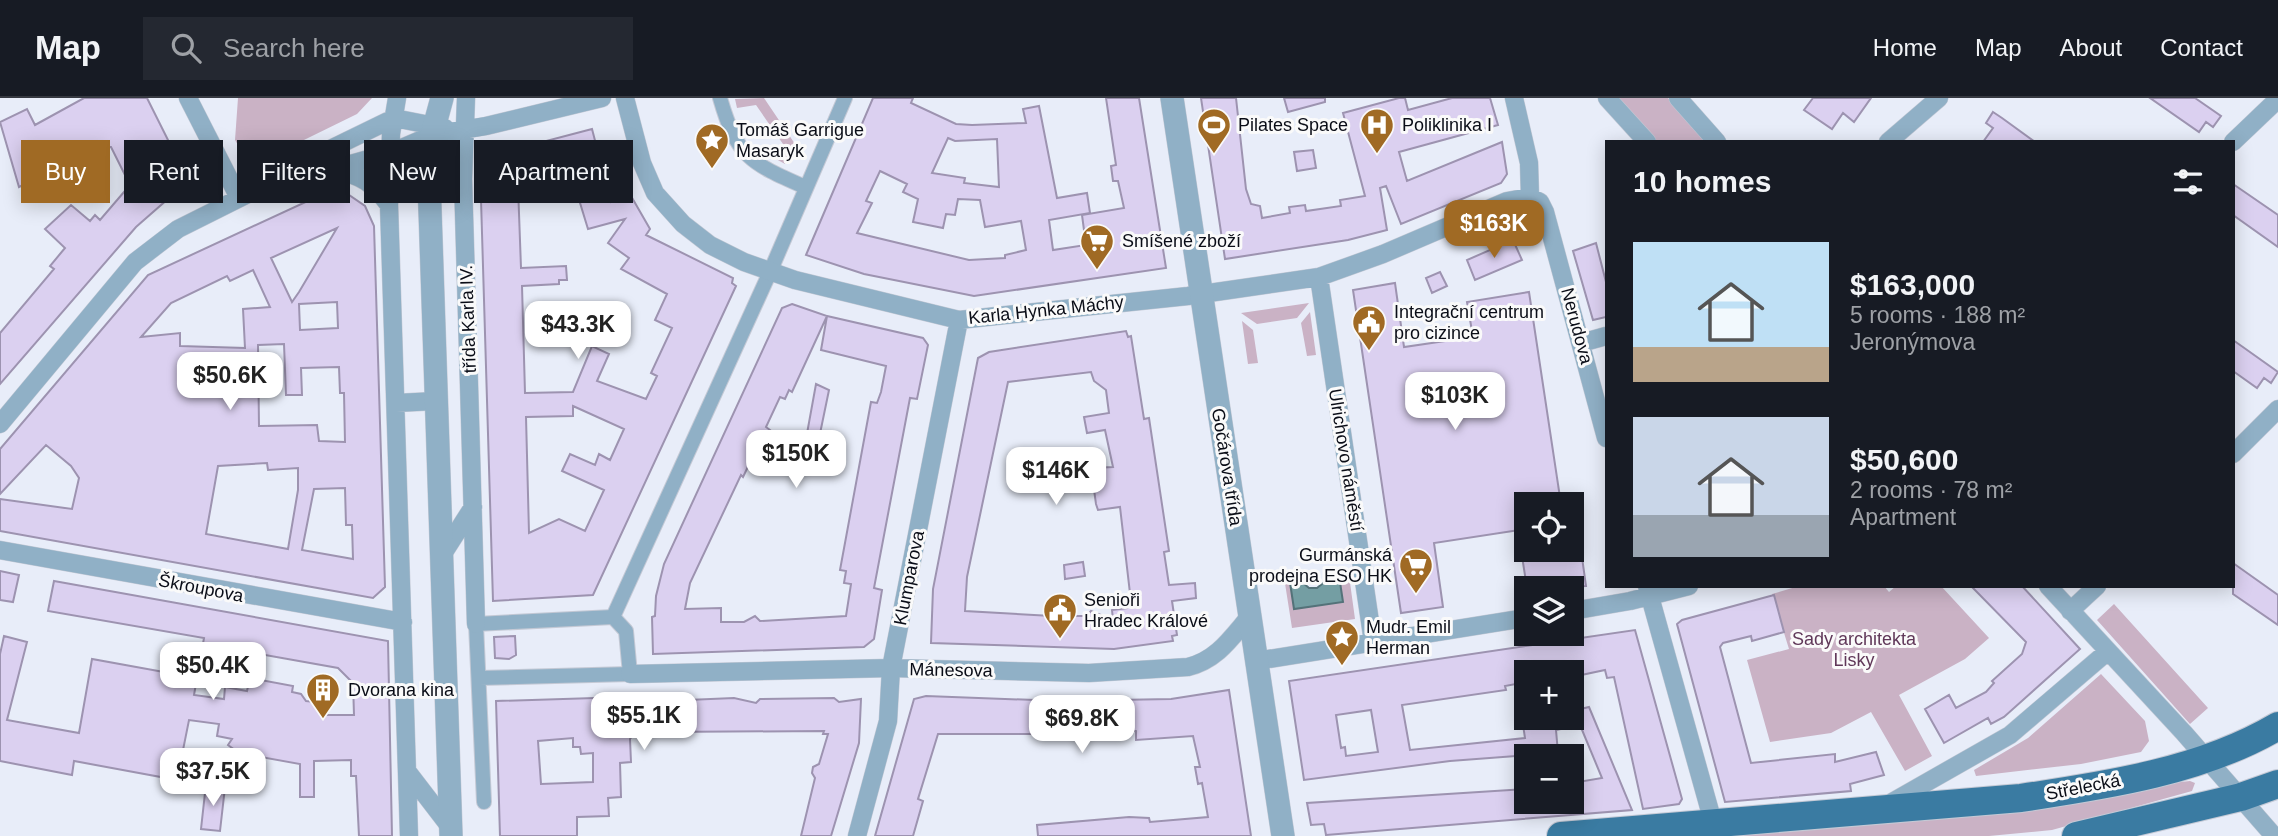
<!DOCTYPE html>
<meta charset="utf-8">
<style>
:root{--surface:#171b24;--page:#242831;--text:#f1f3f6;--muted:#9ea1a6;--line:#363941;--accent:#a06a24}
body{margin:0;font-family:Arial,sans-serif;background:var(--page);color:var(--text);height:100vh;display:flex;flex-direction:column;font-size:26px;white-space:nowrap}
*{box-sizing:border-box;margin:0}
p{font-size:23px;color:var(--muted)}
.icon{flex:none;width:38px;height:38px;fill:none;stroke:currentColor;stroke-width:2;stroke-linecap:round;stroke-linejoin:round}
.map{position:relative;flex:1;overflow:hidden}
.drawer{position:absolute;left:1605px;top:42px;width:630px;height:448px;display:flex;flex-direction:column;background:var(--surface);border-radius:0px;box-shadow:0 4px 18px #0003}
.drawer>*{flex:none}
.banner{position:absolute;left:21px;top:42px;width:665px;height:63px;display:flex;gap:14px}
.fabs{position:absolute;left:1514px;top:394px;display:grid;gap:14px}
.fabs a{display:grid;place-items:center;width:70px;height:70px;border-radius:0px;background:var(--surface);box-shadow:0 4px 18px #0003;font-size:35px}
.price{position:absolute;translate:-50% -60px;padding:0 16px;border-radius:14px;background:#fff;color:#222;font-size:23px;line-height:46px;filter:drop-shadow(0 2px 4px #0008)}
.price::after{content:'';position:absolute;left:50%;top:42px;width:21px;height:16px;margin-left:-10px;background:inherit;clip-path:polygon(0 0,100% 0,50% 100%)}
.price.selected{background:var(--accent);color:#fff}
ul{padding:0;list-style:none}
li{display:flex;align-items:center;gap:21px;height:175px;padding:0 28px}
li span{display:grid;place-items:center;flex:none;width:196px;height:140px;border-radius:0px;color:#555}
li>.icon{margin-inline-start:auto}
span .icon{width:84px;height:84px;fill:#fffc;stroke-width:1}
li b{font-size:30px}
h2{display:flex;justify-content:space-between;align-items:center;height:84px;padding:0 28px;font-size:30px}
.tag{padding:0 24px;border-radius:0px;background:var(--surface);box-shadow:0 4px 18px #0003;font-size:24px;line-height:63px}
.tag.selected{background:var(--accent);color:#fff}
header{display:flex;align-items:center;gap:42px;box-sizing:border-box;height:98px;padding:0 35px;background:var(--surface);border-bottom:2px solid var(--line)}
header strong{font-size:33px}
nav{display:flex;gap:38px;margin-inline-start:auto;font-size:24px}
.search{width:490px;height:63px;background:var(--page);display:flex;align-items:center;gap:18px;box-sizing:border-box;padding:0 24px;border-radius:0px;color:var(--muted);font-size:26px}
.map>svg:first-child{display:block}
.green{fill:#cab2c5}
.water{fill:#749ea3;stroke:#547279;stroke-width:2}
.building{fill:#dbd0f0;stroke:#9d93b0;stroke-width:2;fill-rule:evenodd}
.lines{fill:none;stroke-linecap:round;stroke-linejoin:round}
.pedestrian-casing{stroke:#c4c9d5;stroke-width:16}
.minor-casing{stroke:#c4c9d5;stroke-width:19}
.tertiary-casing{stroke:#c4c9d5;stroke-width:24}
.primary-casing{stroke:#c4c9d5;stroke-width:30}
.pedestrian{stroke:#90b0c6;stroke-width:14}
.minor{stroke:#90b0c6;stroke-width:18}
.tertiary{stroke:#90b0c6;stroke-width:23}
.primary{stroke:#3a7ba2;stroke-width:28}
.labels{text-anchor:middle;dominant-baseline:central;stroke-width:6;stroke-linejoin:round;paint-order:stroke}
.poi-label{font-size:18px;fill:#0a0d17;stroke:#fafafa;text-anchor:start}
.street-label{font-size:18px;fill:#0a0d17;stroke:#fafafa}
.park-label{font-size:18px;fill:#603859;stroke:#fafafa}
</style>
<header>
<strong>Map</strong>
<div class="search"><svg class="icon" aria-label="search" viewBox="0 0 24 24"><circle cx="10" cy="10" r="6"/><path d="M15 15l6 6"/></svg>Search here</div>
<nav><a>Home</a><a>Map</a><a>About</a><a>Contact</a></nav>
</header>
<div class="map">
<svg width="2278" height="738" viewBox="0 0 2278 738">
<rect width="100%" height="100%" fill="#e8edf9"/>
<path class="green" d="M238,0H372L357,16L257,65L249,66L235,42Z
M764,0L795,46L785,66L776,61L783,46L756,7L737,10L735,1Z
M1616,0H1668L1707,44H1656Z
M1309,205L1297,220L1257,226L1241,215Z
M1310,214L1316,257L1307,258L1301,225Z
M1242,223L1253,232L1258,265L1248,266Z
M1348,470L1355,521L1292,530L1284,479L1289,478L1295,511L1343,504L1338,471Z
M1799,488H1884L1889,494L1896,488H1941L1989,540L1965,561L1899,597L1932,658L1905,673L1871,614L1831,635L1770,644L1747,562L1789,551L1772,496Z
M2114,506L2208,610L2190,626L2097,522Z
M2101,576L2145,623L2149,643L2141,654L2081,666L1976,678L1974,672L2028,640Z
M2190,683L2195,685L2192,693L2052,732L1989,738H1663Z"/>
<path class="water" d="M1338,471L1343,504L1294,511L1289,478L1301,476L1302,484L1309,490H1317L1328,481L1329,473Z"/>
<path class="building" d="M84,0H147L185,76V86L136,129L0,286V235L54,171L50,168L65,150L45,131L71,107L90,123L95,117L100,122L130,87L111,49H100L19,89L0,24L27,11L35,27Z
M873,0H913L911,5L956,26L972,27L1026,25L1023,11L1039,8L1057,100L1087,95L1090,115L1049,122L1053,152L1086,147L1082,117L1124,110L1118,83H1113L1111,68L1116,67L1106,0H1139L1166,170L974,198L864,176L806,157ZM948,40L955,43L997,41L999,89L964,85L965,80L932,75ZM880,73L907,86L903,94L918,101L913,124L943,130L946,116L955,117L958,101L980,102L985,129L1021,123L1026,152L1005,157V160L969,162L857,135L872,105L866,103Z
M1201,0H1236L1246,91L1251,106L1260,108L1262,120L1290,115L1289,109L1305,107L1306,113L1341,108L1340,102L1365,98L1343,15L1399,0H1405L1408,12L1452,0H1490L1498,27L1399,54L1407,83L1502,44L1507,76L1501,85L1401,126L1386,88L1380,90L1387,132L1348,142L1225,161Z
M1284,0H1325V4L1288,14Z
M1813,0H1871L1854,24L1843,15L1832,31L1804,12Z
M2150,0H2195L2221,18L2213,29L2206,24L2199,34Z
M1993,14L2002,20L2035,44H1983L1993,30L1986,25Z
M592,31L611,104L631,98L650,131L646,137L733,180L732,185L736,188L593,497L493,503L480,68L493,57ZM566,76L568,83L573,82L588,131L625,121L608,145L629,160L621,171L667,196L655,222L672,230L651,275L657,278L646,301L597,283L609,256L592,248L573,294L525,295L522,188L559,186V182H567L566,168L521,170L518,88ZM573,308L624,331L610,362L599,356L595,367L570,356L562,373L604,392L585,433L559,421L529,435L526,319L573,318Z
M1313,52L1316,70L1297,73L1294,54Z
M2233,86L2278,117V149L2233,117Z
M336,94L349,97L365,108L374,128L385,489L373,500L0,433V401L72,411L79,380L71,368L46,347L0,396V351L148,177L325,95ZM337,130L299,194L292,204L271,160ZM253,172L270,209L243,211L245,250L180,248V235L141,239L171,205L227,178L230,183ZM337,204L338,230L300,232L299,206ZM284,246L286,297H302L301,270L339,269L340,295H344L345,344L319,343L317,327L259,328L258,247ZM267,365L268,372L298,370V392L288,451L206,436L218,368ZM345,390L346,427H352L353,461L302,452L314,391Z
M1513,142L1522,162L1475,182L1467,162Z
M1596,145L1606,184V219L1593,222L1573,153Z
M1440,174L1447,188L1432,195L1426,180Z
M1395,185L1404,249L1473,239L1467,204L1529,194L1561,406H1526V431L1434,445L1443,509L1401,515L1353,192Z
M792,206L827,218L792,294L789,292L785,301L780,299L766,329L770,332L768,336L804,353L797,373L755,354L743,379L741,377L690,485L685,511L721,510V524H744L755,518L760,523L846,518L851,486L844,485L846,473L840,472L871,304L877,305L881,294L886,268L821,252L827,218L923,240L928,247L917,301L910,300L874,490L882,492L874,541L864,549L653,556L652,519L655,518L656,498L664,466L782,210Z
M1126,233L1128,239L1131,238L1144,321L1149,320L1169,453L1164,454L1169,487L1195,485L1196,500L1172,503L1177,537L1172,538L1173,543L1114,551L931,545L933,491L978,260L989,254ZM1091,274L1094,283L1106,292L1109,315L1084,319L1087,335L1105,332L1113,369L1091,370L1096,406L1098,412L1120,409L1131,504H1127V510L1112,512L1113,522L1091,513L1086,518H1052L965,513L967,479L1008,284Z
M2233,242L2278,274L2271,285L2264,280L2257,290L2233,273Z
M816,286L829,292L816,355L804,352Z
M1521,452H1581L1586,488L1527,490Z
M1083,464L1085,478L1065,481L1064,467Z
M2233,465L2278,497V527L2233,496Z
M0,473L19,477L13,504L0,502Z
M54,483L388,543L392,738H359L356,678H351V662L314,663V699H300V666L239,655L228,647L232,641L217,638L219,626L189,622L177,682L74,663L72,677L0,663V556L4,538L27,544L7,622L79,635L92,561L197,580L194,597L224,601L225,589L247,593L250,580L293,588L292,594L301,596L306,603L326,605L325,617H354L353,585L338,570L221,549L219,565L200,562L204,540L48,513Z
M1971,488H2022L2080,551L2004,619L1991,626L1988,620L1944,645L1925,611L1949,597L1956,610L1986,594L1994,585L1992,583L2022,556L2026,544Z
M1774,497L1784,534L1752,543L1751,538L1723,545L1720,549L1751,665L1835,656V664L1876,654L1884,677L1850,686L1851,693L1725,704L1677,526L1682,522Z
M1635,532L1682,701L1679,706L1643,711L1614,579L1607,580L1605,572L1572,579V574H1526V579L1516,580V586L1505,588L1506,592L1402,607L1410,652L1525,640L1522,620H1572V613L1589,609L1632,712L1326,737L1324,726L1311,727L1307,705L1526,691V704H1572V685L1602,680L1580,627L1556,632L1558,655L1450,663L1304,682L1289,583ZM1371,612L1378,654L1346,658L1345,649L1341,650L1336,617Z
M515,538L516,557L509,561L495,560L494,539Z
M1229,592L1251,738H1038L1037,727L1129,719L1149,720L1150,724L1208,719L1202,685L1198,686L1195,669H1200L1193,638L1136,642V633L1123,631H1060V634L1035,636H938L918,701L923,703L913,738H875L914,601L926,598L1061,603L1171,601Z
M658,598L664,603L734,600L756,605L760,601L834,600L839,604L861,601L859,645L831,738H801L815,680L812,675L813,669L819,666L828,636H823L824,633L661,634V630H638L630,641L631,664L620,665L621,699L608,700L609,718L577,719V738H500L496,603ZM573,640V649H580L581,656L593,655V684L541,686L538,643Z
M206,686L225,689L220,733L201,731Z"/>
<g class="lines">
<g class="pedestrian-casing">
<path id="pedestrian" d="M720,0C737,59 750,65 805,89
M613,519L770,174L845,0
M479,580L630,576L626,533L613,519L476,526L484,704"/>
</g>
<g class="minor-casing">
<path id="minor" d="M188,0L239,100
M397,0L391,36L389,107L409,738
M466,0L463,81L476,526
M625,0L642,65L655,95L683,126L710,147L744,164L795,182L959,222L1188,198L1319,179L1383,156L1507,103L1530,99
M1514,0L1529,65L1530,99
M1607,0L1647,44
M1678,0L1717,44
M1888,44L1939,0
M2233,44L2278,1
M335,73C361,76 374,87 389,107
M277,77L394,20L445,30
M1530,99L1540,104L1545,114L1606,340
M1319,179L1373,544
M1581,245L1606,238
M396,305L436,303
M0,326L135,164L178,131L254,93L390,55L432,37L486,28L602,0
M2233,356L2278,311
M0,452L403,524
M441,459L473,409
M1647,488L1713,724
M2048,488L2184,635L2274,738
M1572,513L1630,503L1689,488
M2070,513L2097,488
M1256,563L1526,520
M630,576L891,570L1089,575L1188,569C1217,562 1231,540 1250,518
M407,673L450,729
M1887,707L2010,637L2107,554
M857,738L888,623L891,570L959,222"/>
</g>
<g class="tertiary-casing">
<path id="tertiary" d="M442,0L432,37L429,82L451,738
M1172,0L1283,738"/>
</g>
<g class="primary-casing">
<path id="primary" d="M1561,738L2021,700C2108,687 2202,673 2278,628
M2076,738L2241,699L2278,686"/>
</g>
<use href="#pedestrian" class="pedestrian"/>
<use href="#minor" class="minor"/>
<use href="#tertiary" class="tertiary"/>
<use href="#primary" class="primary"/>
</g>
<defs>
<g id="stadium-pin" transform="scale(1.75)"><path d="M0 17L-7.5 6A9.5 9.5 0 1 1 7.5 6Z" fill="#a06a24" stroke="#fafafa"/><path d="M0-5a6.5 5 0 1 0 0 10a6.5 5 0 1 0 0-10ZM-3.5-1.8h7v3.6h-7Z" fill="#fff"/></g>
<g id="hospital-pin" transform="scale(1.75)"><path d="M0 17L-7.5 6A9.5 9.5 0 1 1 7.5 6Z" fill="#a06a24" stroke="#fafafa"/><path d="M-5-5h3v3.5h4V-5h3V5h-3V1.5h-4V5h-3Z" fill="#fff"/></g>
<g id="sight-pin" transform="scale(1.75)"><path d="M0 17L-7.5 6A9.5 9.5 0 1 1 7.5 6Z" fill="#a06a24" stroke="#fafafa"/><path d="M0-6L1.8-2.2L6-1.7L2.9 1.2L3.7 5.4L0 3.3L-3.7 5.4L-2.9 1.2L-6-1.7L-1.8-2.2Z" fill="#fff"/></g>
<g id="supermarket-pin" transform="scale(1.75)"><path d="M0 17L-7.5 6A9.5 9.5 0 1 1 7.5 6Z" fill="#a06a24" stroke="#fafafa"/><path d="M-6-5.5h2.5l.6 2H6L4.5 2H-2.5L-4.4-4H-6ZM-1.5 3.2a1.3 1.3 0 1 0 .1 0ZM3 3.2a1.3 1.3 0 1 0 .1 0Z" fill="#fff"/></g>
<g id="civic-pin" transform="scale(1.75)"><path d="M0 17L-7.5 6A9.5 9.5 0 1 1 7.5 6Z" fill="#a06a24" stroke="#fafafa"/><path d="M-.6-6.5H3V-4.5H.6V-3L4-1V1h2V6H-6V1h2V-1L-.6-3ZM-1.2 2.5V6h2.4V2.5Z" fill="#fff"/></g>
<g id="building-pin" transform="scale(1.75)"><path d="M0 17L-7.5 6A9.5 9.5 0 1 1 7.5 6Z" fill="#a06a24" stroke="#fafafa"/><path d="M-4-6H4V6H1V3H-1V6H-4ZM-2.5-4.3h1.7v1.8h-1.7ZM.8-4.3h1.7v1.8H.8ZM-2.5-1h1.7V.8h-1.7ZM.8-1h1.7V.8H.8Z" fill="#fff"/></g>
</defs>
<g fill-rule="evenodd">
<use href="#stadium-pin" x="1214" y="27"/>
<use href="#hospital-pin" x="1377" y="27"/>
<use href="#sight-pin" x="712" y="42"/>
<use href="#supermarket-pin" x="1097" y="143"/>
<use href="#civic-pin" x="1369" y="224"/>
<use href="#supermarket-pin" x="1416" y="467"/>
<use href="#civic-pin" x="1060" y="512"/>
<use href="#sight-pin" x="1342" y="539"/>
<use href="#building-pin" x="323" y="592"/>
</g>
<g class="labels">
<g class="poi-label">
<text x="1238" y="27">Pilates Space</text>
<text x="1402" y="27">Poliklinika I</text>
<text x="736" y="32">Tomáš Garrigue<tspan x="736" dy="21">Masaryk</tspan></text>
<text x="1122" y="143">Smíšené zboží</text>
<text x="1394" y="214">Integrační centrum<tspan x="1394" dy="21">pro cizince</tspan></text>
<text x="1392" y="457" text-anchor="end">Gurmánská<tspan x="1392" dy="21">prodejna ESO HK</tspan></text>
<text x="1084" y="502">Senioři<tspan x="1084" dy="21">Hradec Králové</tspan></text>
<text x="1366" y="529">Mudr. Emil<tspan x="1366" dy="21">Herman</tspan></text>
<text x="348" y="592">Dvorana kina</text>
</g>
<g class="street-label">
<text transform="translate(1046 212) rotate(-6)">Karla Hynka Máchy</text>
<text transform="translate(468 221) rotate(-92)">třída Karla IV.</text>
<text transform="translate(1577 228) rotate(75)">Nerudova</text>
<text transform="translate(1346 362) rotate(81)">Ulrichovo náměstí</text>
<text transform="translate(1227 369) rotate(81)">Gočárova třída</text>
<text transform="translate(909 480) rotate(-79)">Klumparova</text>
<text transform="translate(201 490) rotate(11)">Škroupova</text>
<text transform="translate(951 572) rotate(1)">Mánesova</text>
<text transform="translate(2083 689) rotate(-11)">Střelecká</text>
</g>
<g class="park-label">
<text x="1854" y="541">Sady architekta<tspan x="1854" dy="21">Lisky</tspan></text>
</g>
</g>
</svg>
<div class="fabs">
<a><svg class="icon" aria-label="locate" viewBox="0 0 24 24"><circle cx="12" cy="12" r="6"/><path d="M12 2v4M12 18v4M2 12h4M18 12h4"/></svg></a>
<a><svg class="icon" aria-label="layers" viewBox="0 0 24 24"><path d="M12 4l9 5-9 5-9-5zM3 14l9 5 9-5"/></svg></a>
<a>+</a>
<a>−</a>
</div>
<b class="price selected" style="left:1494px;top:162px">$163K</b>
<b class="price" style="left:578px;top:263px">$43.3K</b>
<b class="price" style="left:230px;top:314px">$50.6K</b>
<b class="price" style="left:1455px;top:334px">$103K</b>
<b class="price" style="left:796px;top:392px">$150K</b>
<b class="price" style="left:1056px;top:409px">$146K</b>
<b class="price" style="left:213px;top:604px">$50.4K</b>
<b class="price" style="left:644px;top:654px">$55.1K</b>
<b class="price" style="left:1082px;top:657px">$69.8K</b>
<b class="price" style="left:213px;top:710px">$37.5K</b>
<div class="banner">
<a class="tag selected">Buy</a>
<a class="tag">Rent</a>
<a class="tag">Filters</a>
<a class="tag">New</a>
<a class="tag">Apartment</a>
</div>
<section class="drawer">
<h2>10 homes<svg class="icon" aria-label="filters" viewBox="0 0 24 24"><path d="M4 7h16M4 17h16"/><circle cx="9" cy="7" r="2"/><circle cx="15" cy="17" r="2"/></svg></h2>
<ul>
<li><span style="background:linear-gradient(#bfe0f5 75%,#b9a48a 0)"><svg class="icon" aria-label="home" viewBox="0 0 24 24"><path d="M3 11l9-7 9 7M6 9v11h12V9"/></svg></span><div><b>$163,000</b><p>5 rooms · 188 m²</p><p>Jeronýmova</p></div></li>
<li><span style="background:linear-gradient(#c9d6e8 70%,#9aa5b1 0)"><svg class="icon" aria-label="home" viewBox="0 0 24 24"><path d="M3 11l9-7 9 7M6 9v11h12V9"/></svg></span><div><b>$50,600</b><p>2 rooms · 78 m²</p><p>Apartment</p></div></li>
</ul>
</section>
</div>
